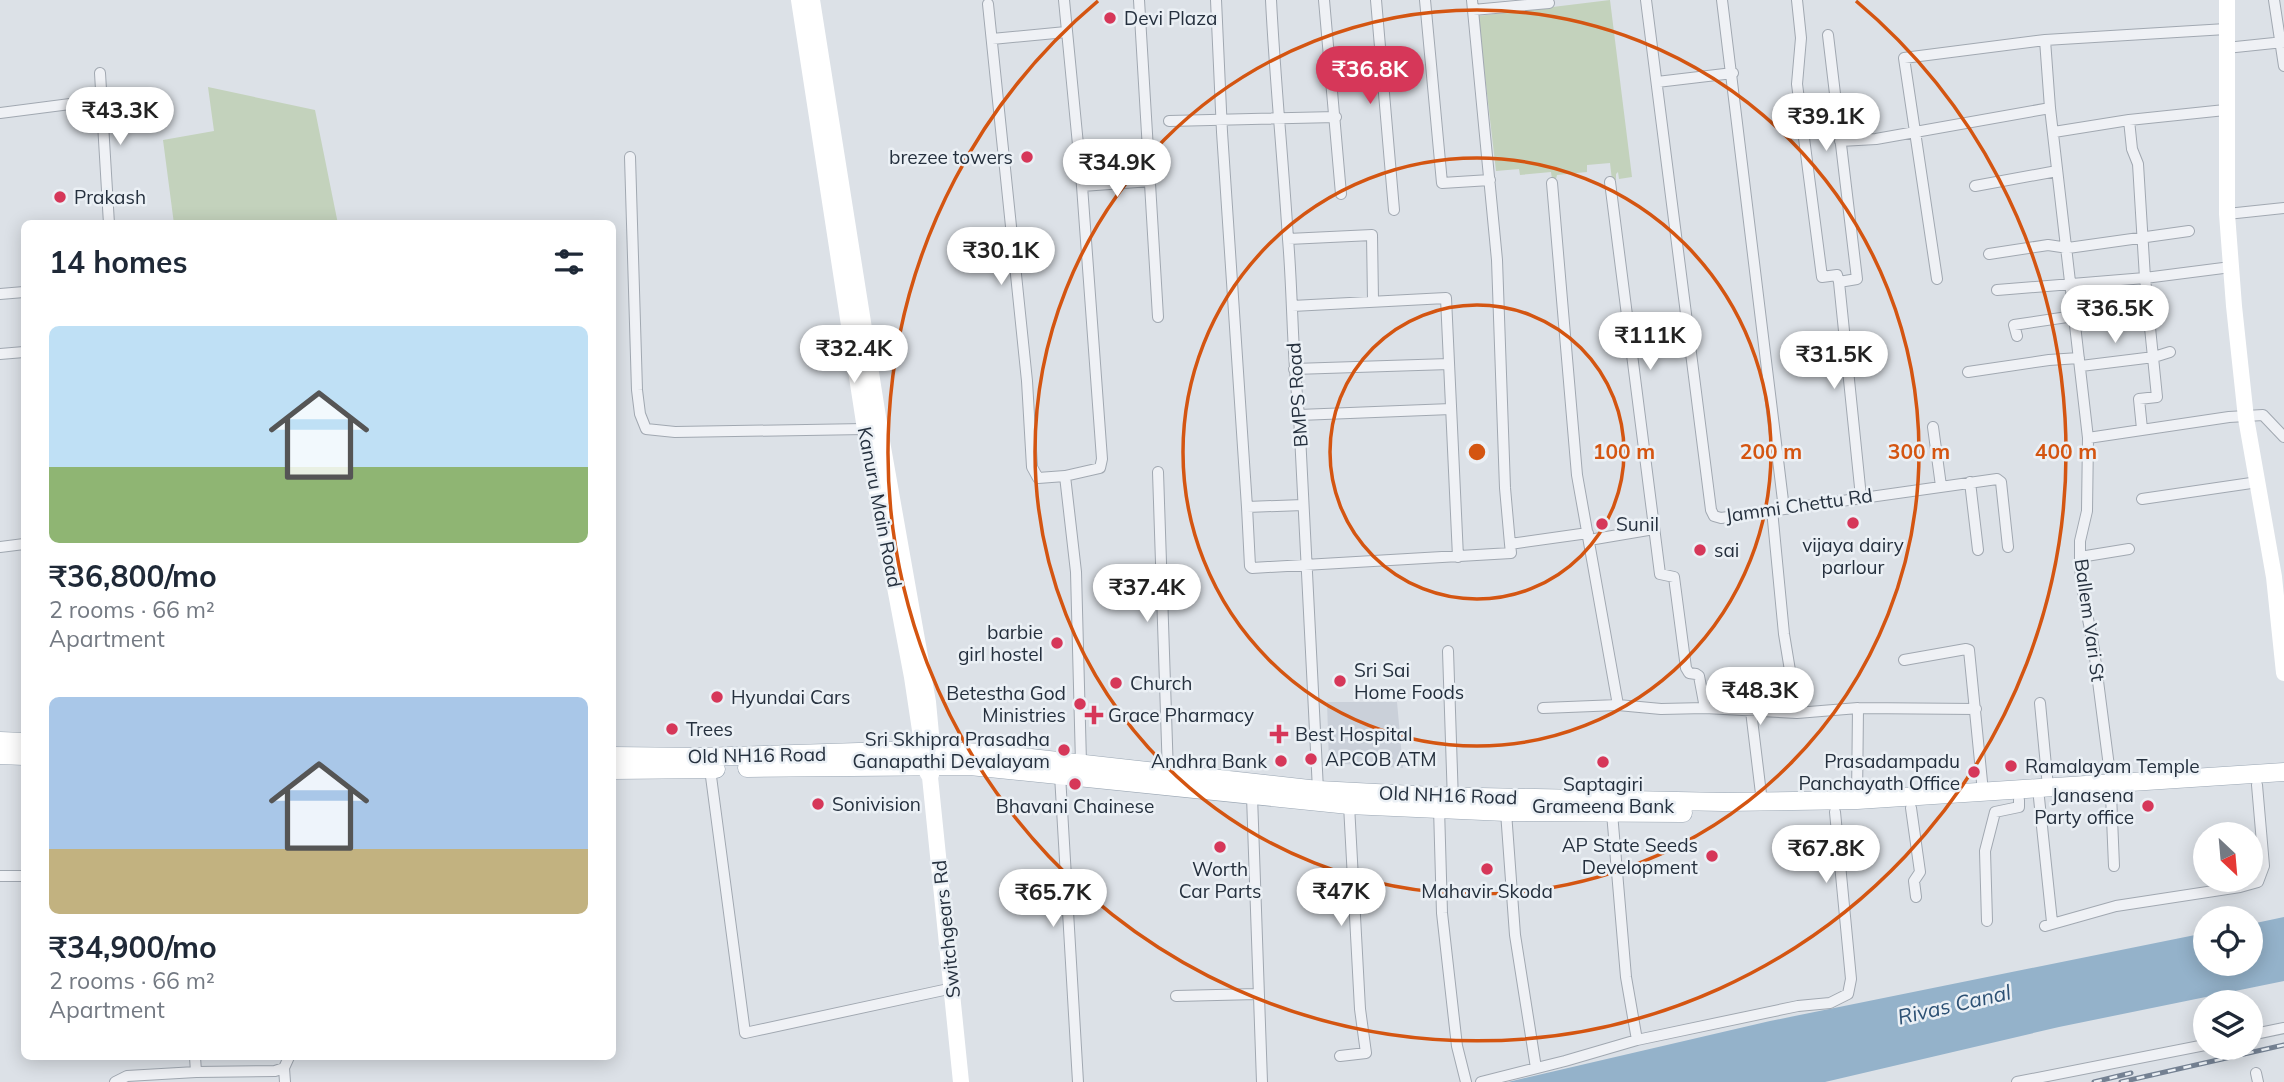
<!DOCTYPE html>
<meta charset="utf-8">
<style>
:root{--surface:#fff;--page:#f6f6f7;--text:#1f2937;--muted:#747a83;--accent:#d63759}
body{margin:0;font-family:Mulish,sans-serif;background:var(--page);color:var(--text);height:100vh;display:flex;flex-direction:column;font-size:26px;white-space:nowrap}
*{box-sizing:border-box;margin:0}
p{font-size:23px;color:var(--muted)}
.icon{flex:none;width:38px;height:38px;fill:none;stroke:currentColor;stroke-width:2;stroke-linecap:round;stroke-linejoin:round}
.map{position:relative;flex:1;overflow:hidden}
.drawer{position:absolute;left:21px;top:220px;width:595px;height:840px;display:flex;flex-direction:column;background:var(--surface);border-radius:10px;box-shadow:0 4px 18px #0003}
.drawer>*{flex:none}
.needle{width:46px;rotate:154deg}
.buttons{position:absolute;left:2193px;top:822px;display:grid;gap:14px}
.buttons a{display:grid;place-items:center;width:70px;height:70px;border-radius:50%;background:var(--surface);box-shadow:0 4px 18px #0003;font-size:35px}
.price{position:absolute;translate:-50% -60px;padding:0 16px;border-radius:24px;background:#fff;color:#222;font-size:23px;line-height:46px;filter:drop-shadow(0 2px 4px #0008)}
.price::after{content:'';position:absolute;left:50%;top:42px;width:21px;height:16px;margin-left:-10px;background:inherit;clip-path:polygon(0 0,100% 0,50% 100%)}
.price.on{background:var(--accent);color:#fff}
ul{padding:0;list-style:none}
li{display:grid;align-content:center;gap:14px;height:371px;padding:0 28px}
li span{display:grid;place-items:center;height:217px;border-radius:10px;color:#555}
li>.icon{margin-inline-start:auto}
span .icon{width:126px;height:126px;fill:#fffc;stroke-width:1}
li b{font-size:30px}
h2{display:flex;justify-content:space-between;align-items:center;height:84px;padding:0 28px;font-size:30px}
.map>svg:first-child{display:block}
.built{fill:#cad0d9}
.green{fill:#c3d2bc}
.water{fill:#94b2ca}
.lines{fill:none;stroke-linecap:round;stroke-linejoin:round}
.street-casing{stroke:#a1a8b1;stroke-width:12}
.primary-casing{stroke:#9aa6b3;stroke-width:19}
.street{stroke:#eff1f5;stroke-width:10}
.secondary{stroke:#fff;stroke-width:16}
.primary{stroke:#fff;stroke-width:18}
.rail-casing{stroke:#748192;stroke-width:5}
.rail{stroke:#ebf0f5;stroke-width:2.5;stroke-dasharray:8;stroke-linecap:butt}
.ring{fill:none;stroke:#d45511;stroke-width:3.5}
.poi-dot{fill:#d63759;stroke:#ebf0f5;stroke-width:2.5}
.labels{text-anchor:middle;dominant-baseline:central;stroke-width:5;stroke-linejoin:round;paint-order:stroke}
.poi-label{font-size:19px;fill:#25303e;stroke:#ebf0f5;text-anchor:start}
.street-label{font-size:19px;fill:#25303e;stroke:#ebf0f5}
.water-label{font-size:21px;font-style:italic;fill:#2d5174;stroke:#ebf0f5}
.centre{fill:#d45511;stroke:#ebf0f5;stroke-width:3.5}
.ring-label{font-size:21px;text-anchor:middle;font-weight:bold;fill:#d45511;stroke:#ebf0f5;stroke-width:5;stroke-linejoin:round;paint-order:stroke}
</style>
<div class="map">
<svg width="2284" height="1082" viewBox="0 0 2284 1082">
<rect width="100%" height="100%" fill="#dce1e7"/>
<path class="built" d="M1327,702H1397L1403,768L1329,763Z"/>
<path class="green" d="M1610,0L1632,177L1619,179L1618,172L1616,174V180H1612L1610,163L1587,165V172L1557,175L1556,179H1552L1551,172L1520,175L1519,169L1496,171L1478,16Z
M208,87L315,110L338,224H174L163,140L214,131Z"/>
<path class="water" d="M2284,917V981L2059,1027L1825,1082H1508L1770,1021L2205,933V964H2250L2251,924Z"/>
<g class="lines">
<g class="street-casing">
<path id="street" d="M1064,0L1082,186L1102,459L1100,468L1065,476L1076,572L1081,763
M1139,0L1158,317
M1216,0L1222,132L1247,507L1303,505
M1271,0C1275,80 1283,159 1288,239C1293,298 1292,356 1299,415L1318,790
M1324,0L1341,194
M1376,0L1394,210
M1425,0L1442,183L1490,180
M1472,0L1497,260L1505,488L1510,544
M1646,0L1711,510L1714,516L1721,518L1997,479L2001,482L2008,547
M1722,0L1784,509
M1797,0L1801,38L1797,84L1822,277L1837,275L1839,282
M2274,0L2284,66
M988,4L1027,381L1032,467L1038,478L1065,476
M1473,10L1549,3
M1828,35L1857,279L1839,282
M992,39L1066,32
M2045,40L2050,108L2088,438L2087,511L2080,541V567L2083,593L2094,650L2111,782
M2226,48L2284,42
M100,73L109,224
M1657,82L1733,73
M0,113L101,100
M2129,120L2132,149L2138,164L2145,278L2157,397L2139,399L2142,429
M1169,121L1336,117
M2054,132L2129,120L2225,110
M1840,141L1876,139L2050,108
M630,157L637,390L640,414L646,429L675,432L865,429
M1610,182L1660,574L1674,577L1686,668L1689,673L1696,674L1699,676L1705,708
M1552,183L1577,475L1618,705
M1082,186L1151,181
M1975,186L2057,171
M2227,214L2284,208
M1288,239L1372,235L1373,300
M1989,254L2048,245L2068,248L2189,231
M1937,279L1904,58L2045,40L2226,29
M1839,282L1861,497
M1997,290L2145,278L2231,267
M0,294L24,292
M1292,306L1446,298L1458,557
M2075,322L2149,314
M2017,336L2014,325L2074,316
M0,354L24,352
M2081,366L2154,357L2170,352
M1294,369L1449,364
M1968,372L2049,360L2079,358
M1299,415L1451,409
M1933,427L1941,486
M2088,438L2229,417L2263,415L2284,437
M1158,472L1168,774
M1970,482L1978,550
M2142,499L2258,482
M1247,507L1250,566L1252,568L1511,553L1510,544L1588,533
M1772,510L1784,634L1797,713
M1589,540L1654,529
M0,547L24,544
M2080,557L2129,549
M1448,651L1453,802
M1904,660L1966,649L1969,650L1983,792
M2040,703L2048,787
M1543,708L1618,705L1661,709L1705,708L1797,713L1858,708L1976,709
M1751,711L1762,802
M710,769L745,1033L953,988
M1060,775L1078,1082
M2111,794L2114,866
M1252,796L1262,1082
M2039,798L2052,922
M1857,800L1858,708
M1439,808L1442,913L1457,1046L1466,1082
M1911,808L1920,872L1914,881L1916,897
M1506,812L1515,935L1536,1068
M1612,813L1626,977L1637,1040
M0,876H24
M1987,921L1985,851L1995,812L2019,807V800
M2045,926L2116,906L2240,887L2258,882L2264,866L2257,785
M1176,996L1257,994
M2250,1035L2284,1028
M1340,1056L1366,1053L1360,1009L1349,805
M195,1057L196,1072L275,1071L284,1068
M2256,1073L2258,1082
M115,1082L127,1076L196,1072
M285,1082L284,1068L289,1057
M1481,1082L1565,1061L1637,1040L1798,1006L1830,1003L1848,994L1851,979L1835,812
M2017,1082L2205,1045"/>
</g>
<g class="primary-casing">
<path id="primary" d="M0,741L24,742
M0,755L24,756
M612,756L701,757L923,750L986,753L1318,790L1433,796L1724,802L1857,800L2284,772
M747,768L970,766L1349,805L1506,812L1683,813
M612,770L716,769"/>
</g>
<use href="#street" class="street"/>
<path class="secondary" d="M799,0L865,429L912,677L923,750V765L930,777L934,766L928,702L881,436L812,0
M2227,0V214L2234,306L2246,418L2274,577L2284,673
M930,777L961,1082"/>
<use href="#primary" class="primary"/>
<g class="rail-casing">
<path id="rail" d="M2094,1082L2131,1073
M2121,1082L2284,1045"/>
</g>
<use href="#rail" class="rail"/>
</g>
<g class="ring">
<circle cx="1477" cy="452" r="147"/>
<circle cx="1477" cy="452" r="294"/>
<circle cx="1477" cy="452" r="442"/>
<path d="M1856 1A589 589 0 1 1 1098 1"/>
</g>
<g class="poi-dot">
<circle cx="1110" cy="18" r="7"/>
<circle cx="1027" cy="157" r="7"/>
<circle cx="60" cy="197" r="7"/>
<circle cx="1853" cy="523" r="7"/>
<circle cx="1602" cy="524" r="7"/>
<circle cx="1700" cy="550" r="7"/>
<circle cx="1057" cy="643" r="7"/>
<circle cx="1340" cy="681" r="7"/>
<circle cx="1116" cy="683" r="7"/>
<circle cx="717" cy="697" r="7"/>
<circle cx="1080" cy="704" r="7"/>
<path d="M1090.5 704.5h7v7h7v7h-7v7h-7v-7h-7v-7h7z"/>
<circle cx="672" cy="729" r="7"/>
<path d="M1275.5 723.5h7v7h7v7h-7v7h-7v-7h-7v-7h7z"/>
<circle cx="1064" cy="750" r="7"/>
<circle cx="1311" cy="759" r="7"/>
<circle cx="1281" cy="761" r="7"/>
<circle cx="1603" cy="762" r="7"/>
<circle cx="2011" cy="766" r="7"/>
<circle cx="1974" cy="772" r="7"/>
<circle cx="1075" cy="784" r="7"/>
<circle cx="818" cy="804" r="7"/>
<circle cx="2148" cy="806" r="7"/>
<circle cx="1220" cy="847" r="7"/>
<circle cx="1712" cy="856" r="7"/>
<circle cx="1487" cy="869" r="7"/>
</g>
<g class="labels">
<g class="poi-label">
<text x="1124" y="18">Devi Plaza</text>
<text x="1013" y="157" text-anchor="end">brezee towers</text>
<text x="74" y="197">Prakash</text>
<text x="1616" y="524">Sunil</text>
<text x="1853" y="545" text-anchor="middle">vijaya dairy<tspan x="1853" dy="22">parlour</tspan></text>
<text x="1714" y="550">sai</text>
<text x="1043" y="632" text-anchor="end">barbie<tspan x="1043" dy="22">girl hostel</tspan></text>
<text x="1354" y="670">Sri Sai<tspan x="1354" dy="22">Home Foods</tspan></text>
<text x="1130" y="683">Church</text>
<text x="1066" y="693" text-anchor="end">Betestha God<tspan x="1066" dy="22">Ministries</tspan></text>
<text x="731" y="697">Hyundai Cars</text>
<text x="1108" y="715">Grace Pharmacy</text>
<text x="686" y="729">Trees</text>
<text x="1295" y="734">Best Hospital</text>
<text x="1050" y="739" text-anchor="end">Sri Skhipra Prasadha<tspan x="1050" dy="22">Ganapathi Devalayam</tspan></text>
<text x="1325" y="759">APCOB ATM</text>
<text x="1267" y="761" text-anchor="end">Andhra Bank</text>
<text x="1960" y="761" text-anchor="end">Prasadampadu<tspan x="1960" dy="22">Panchayath Office</tspan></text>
<text x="2025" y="766">Ramalayam Temple</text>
<text x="1603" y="784" text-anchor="middle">Saptagiri<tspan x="1603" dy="22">Grameena Bank</tspan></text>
<text x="2134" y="795" text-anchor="end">Janasena<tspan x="2134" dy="22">Party office</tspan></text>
<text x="832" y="804">Sonivision</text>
<text x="1075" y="806" text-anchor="middle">Bhavani Chainese</text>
<text x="1698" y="845" text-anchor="end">AP State Seeds<tspan x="1698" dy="22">Development</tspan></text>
<text x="1220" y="869" text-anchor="middle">Worth<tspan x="1220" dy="22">Car Parts</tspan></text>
<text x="1487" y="891" text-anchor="middle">Mahavir Skoda</text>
</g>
<g class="street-label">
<text transform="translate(1297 395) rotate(-94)">BMPS Road</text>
<text transform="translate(1799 505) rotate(-8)">Jammi Chettu Rd</text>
<text transform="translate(880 507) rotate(79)">Kanuru Main Road</text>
<text transform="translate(2090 620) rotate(82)">Ballem Vari St</text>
<text transform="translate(757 755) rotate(-1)">Old NH16 Road</text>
<text transform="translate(1448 795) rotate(2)">Old NH16 Road</text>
<text transform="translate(946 929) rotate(-96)">Switchgears Rd</text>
</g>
<g class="water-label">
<text transform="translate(1954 1004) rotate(-13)">Rivas Canal</text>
</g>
</g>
<circle cx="1477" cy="452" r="10" class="centre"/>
<g class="ring-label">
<text x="1624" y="459">100 m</text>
<text x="1771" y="459">200 m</text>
<text x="1919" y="459">300 m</text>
<text x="2066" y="459">400 m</text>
</g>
</svg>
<div class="buttons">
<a><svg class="needle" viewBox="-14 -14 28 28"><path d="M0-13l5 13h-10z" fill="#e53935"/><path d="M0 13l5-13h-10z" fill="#747a83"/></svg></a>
<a><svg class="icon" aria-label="locate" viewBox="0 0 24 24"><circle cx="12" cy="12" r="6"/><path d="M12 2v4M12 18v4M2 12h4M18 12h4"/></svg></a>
<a><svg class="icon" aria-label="layers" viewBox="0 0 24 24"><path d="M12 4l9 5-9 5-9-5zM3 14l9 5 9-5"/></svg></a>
</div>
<b class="price on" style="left:1370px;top:106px">₹36.8K</b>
<b class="price" style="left:120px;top:147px">₹43.3K</b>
<b class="price" style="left:1826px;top:153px">₹39.1K</b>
<b class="price" style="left:1117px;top:199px">₹34.9K</b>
<b class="price" style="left:1001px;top:287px">₹30.1K</b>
<b class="price" style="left:2115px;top:345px">₹36.5K</b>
<b class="price" style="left:1650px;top:372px">₹111K</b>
<b class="price" style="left:854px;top:385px">₹32.4K</b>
<b class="price" style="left:1834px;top:391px">₹31.5K</b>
<b class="price" style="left:1147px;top:624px">₹37.4K</b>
<b class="price" style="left:1760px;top:727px">₹48.3K</b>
<b class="price" style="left:1826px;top:885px">₹67.8K</b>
<b class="price" style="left:1341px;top:928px">₹47K</b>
<b class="price" style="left:1053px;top:929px">₹65.7K</b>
<section class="drawer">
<h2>14 homes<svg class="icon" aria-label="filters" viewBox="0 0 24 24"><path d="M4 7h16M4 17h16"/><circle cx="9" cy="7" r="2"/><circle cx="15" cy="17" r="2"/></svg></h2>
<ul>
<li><span style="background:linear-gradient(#bfe0f5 65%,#8fb573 0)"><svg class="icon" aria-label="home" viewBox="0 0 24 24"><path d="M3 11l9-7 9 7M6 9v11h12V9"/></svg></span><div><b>₹36,800/mo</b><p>2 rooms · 66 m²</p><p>Apartment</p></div></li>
<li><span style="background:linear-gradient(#a9c7e8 70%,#c2b280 0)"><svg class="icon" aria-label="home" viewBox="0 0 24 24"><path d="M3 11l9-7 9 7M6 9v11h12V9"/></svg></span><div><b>₹34,900/mo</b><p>2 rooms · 66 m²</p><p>Apartment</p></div></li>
</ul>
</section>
</div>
